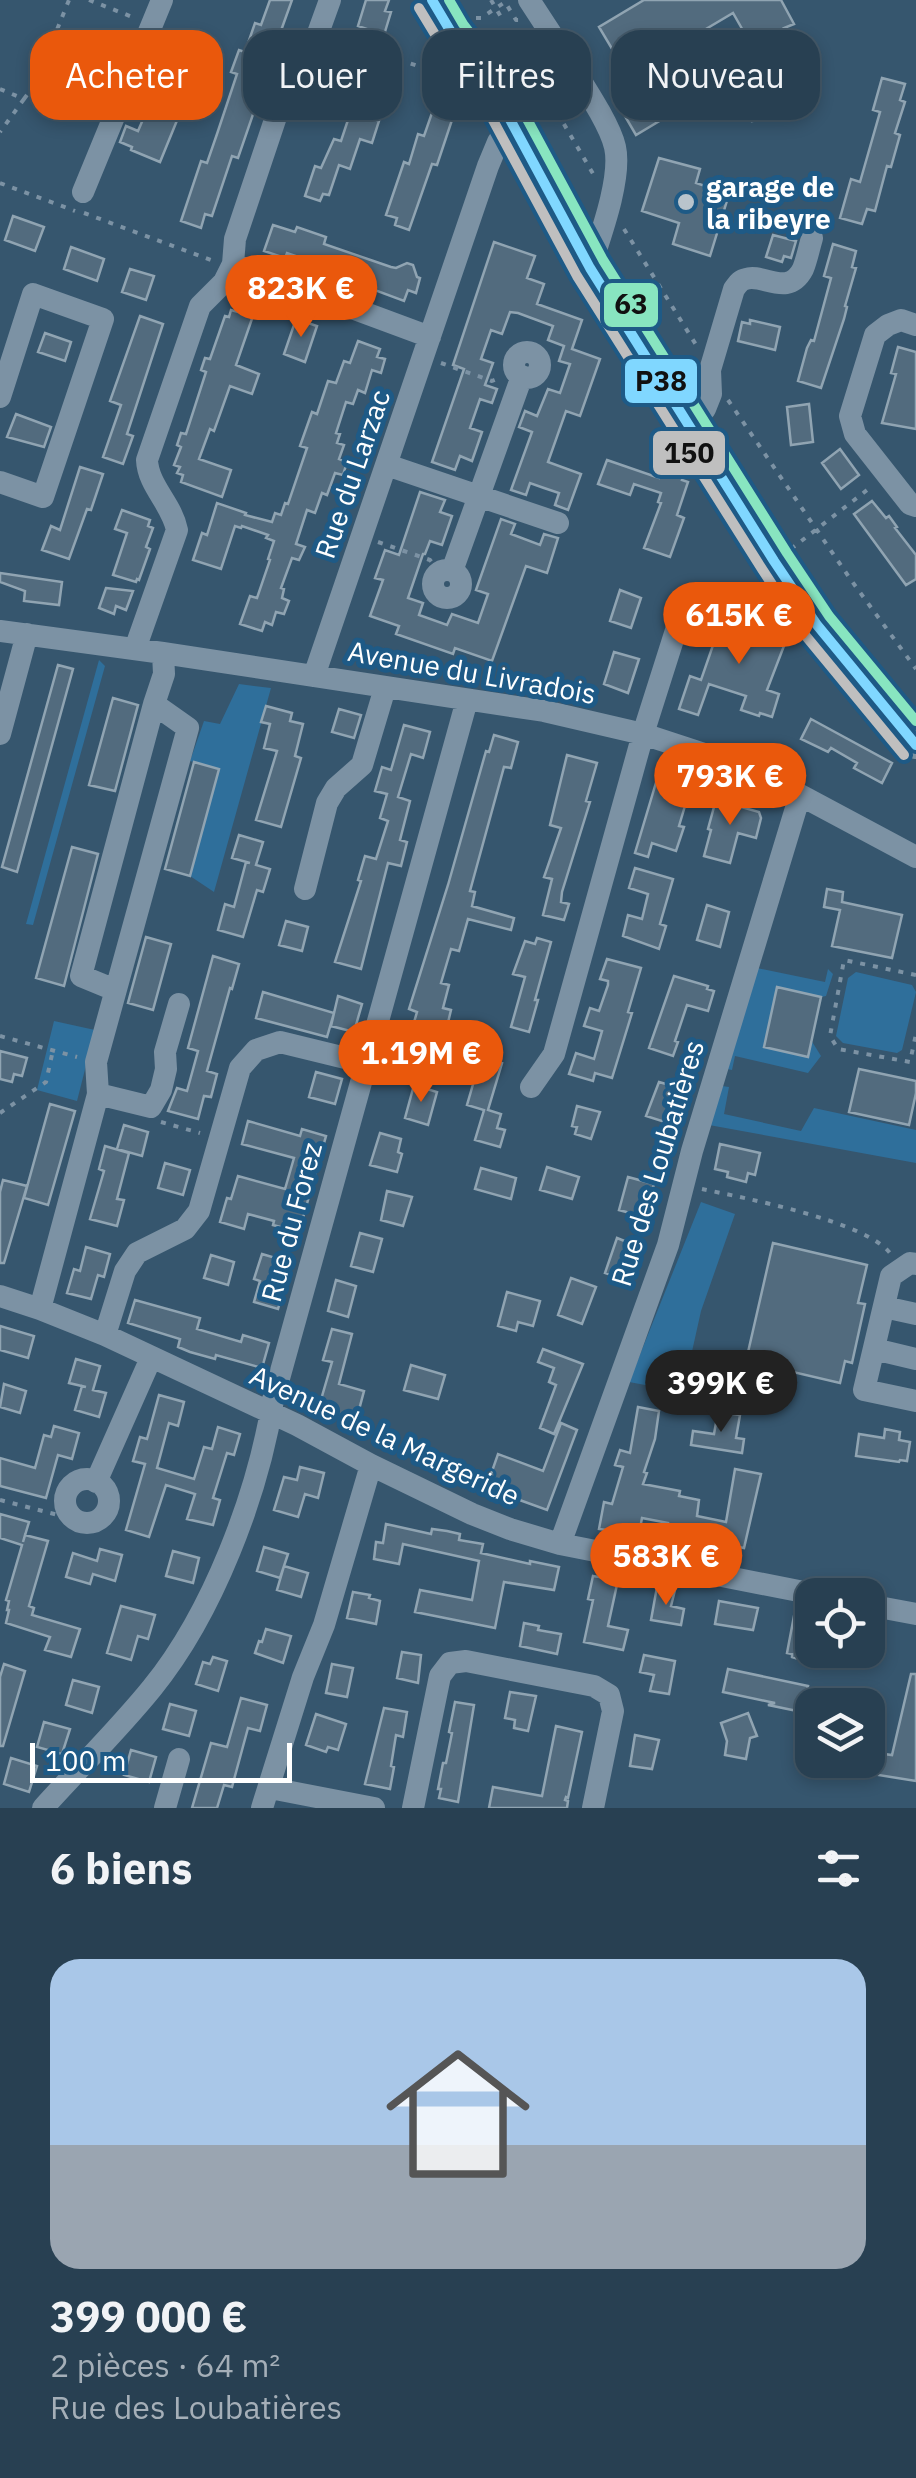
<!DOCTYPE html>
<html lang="fr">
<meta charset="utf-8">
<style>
:root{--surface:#284052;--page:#304759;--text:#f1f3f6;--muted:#a5afb8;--line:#445969;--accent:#ea580c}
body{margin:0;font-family:"IBM Plex Sans",sans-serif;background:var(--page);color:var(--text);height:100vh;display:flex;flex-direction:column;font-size:38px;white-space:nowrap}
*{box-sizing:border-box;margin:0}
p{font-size:32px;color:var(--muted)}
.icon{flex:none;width:55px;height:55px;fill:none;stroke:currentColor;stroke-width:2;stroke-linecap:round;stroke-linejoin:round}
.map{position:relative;height:1808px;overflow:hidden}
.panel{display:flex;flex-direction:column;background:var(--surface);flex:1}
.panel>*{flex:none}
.banner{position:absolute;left:30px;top:30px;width:858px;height:90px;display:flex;gap:20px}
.buttons{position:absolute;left:795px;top:1578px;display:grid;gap:20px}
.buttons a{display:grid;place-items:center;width:90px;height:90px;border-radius:20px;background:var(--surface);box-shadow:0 5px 15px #0003,0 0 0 2px var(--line);font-size:50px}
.scale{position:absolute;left:30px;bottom:25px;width:262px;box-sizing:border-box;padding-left:10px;border:5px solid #fff;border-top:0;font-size:28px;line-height:35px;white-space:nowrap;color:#fff;-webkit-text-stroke:8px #1e5a86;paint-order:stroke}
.price{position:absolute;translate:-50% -85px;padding:0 22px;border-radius:35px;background:var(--accent);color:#fff;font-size:32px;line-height:65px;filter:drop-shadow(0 2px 5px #0008)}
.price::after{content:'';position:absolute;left:50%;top:60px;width:30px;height:22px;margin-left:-15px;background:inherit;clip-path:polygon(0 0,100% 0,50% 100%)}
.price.selected{background:#222;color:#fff}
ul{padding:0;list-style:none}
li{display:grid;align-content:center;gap:20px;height:530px;padding:0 50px}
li+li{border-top:2px solid var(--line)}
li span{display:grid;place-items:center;height:310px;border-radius:30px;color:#555}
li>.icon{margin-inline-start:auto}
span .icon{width:180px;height:180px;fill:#fffc;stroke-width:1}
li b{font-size:42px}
h2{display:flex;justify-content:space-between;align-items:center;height:120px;padding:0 50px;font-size:42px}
.pill{padding:0 35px;border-radius:30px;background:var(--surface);box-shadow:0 5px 15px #0003,0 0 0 2px var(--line);font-size:35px;line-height:90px}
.pill.selected{background:var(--accent);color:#fff}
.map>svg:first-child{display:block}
.green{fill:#2f6f9b}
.building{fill:#526b7e;stroke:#90a4b2;stroke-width:2.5}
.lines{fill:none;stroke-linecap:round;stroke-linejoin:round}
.path{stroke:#7c92a4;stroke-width:4;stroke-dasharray:5 8;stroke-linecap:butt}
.minor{stroke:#7c92a4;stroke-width:22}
.major{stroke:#7b92a1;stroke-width:28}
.bus-1-casing{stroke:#1e5a86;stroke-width:18}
.bus-2-casing{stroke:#1e5a86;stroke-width:18}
.bus-3-casing{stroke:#1e5a86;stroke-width:18}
.bus-1{stroke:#80d7ff;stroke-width:10}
.bus-2{stroke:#bfbfbf;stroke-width:10}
.bus-3{stroke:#88e5c0;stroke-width:10}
.poi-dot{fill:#b9c4cc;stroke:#1e5a86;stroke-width:4}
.labels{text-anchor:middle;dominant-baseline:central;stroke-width:10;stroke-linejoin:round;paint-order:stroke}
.poi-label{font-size:28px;font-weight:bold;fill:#fff;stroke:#1e5a86;text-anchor:start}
.street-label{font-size:28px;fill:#fff;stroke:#1e5a86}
.line-badge{stroke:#1e5a86;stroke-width:4}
.pale-badge-label{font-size:28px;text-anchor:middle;font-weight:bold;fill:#111}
</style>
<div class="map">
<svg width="916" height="1808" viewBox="0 0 916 1808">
<rect width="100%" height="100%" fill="#36566e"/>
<path class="green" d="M99,660L105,666L33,925L26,924Z
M239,684L271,688L214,892L190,876L219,769L190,761L204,721L220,724Z
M757,968L825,982L828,969L833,974L826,996L821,997L777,988L775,994L764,1047L811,1040L821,1056L808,1073L735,1056L732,1070L727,1069Z
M856,972L912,985L916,992L902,1050L897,1053L843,1043L836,1036L848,978Z
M54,1021L95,1030L77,1101L37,1090Z
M722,1086L729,1087L724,1114L801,1131L814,1108L916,1130V1163L709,1125Z
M701,1202L735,1214L701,1311L683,1392L629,1382Z"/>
<path class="building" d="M270,0H292L278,39L273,37L254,89L261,91L238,158L232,156L212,216L205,214L201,228L181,221L201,161L207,163L217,134L237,74L231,72L239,50L245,52L255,23L261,25Z
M366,0H389L385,11L391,12L384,35L358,26Z
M644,0H781L794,24L784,28L787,32L760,49L754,39L749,41L733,13L684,42L681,35L624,69L599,27Z
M153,62L164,66L166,62L196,74L160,162L131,150L132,147L120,142L126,126L138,131L144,117L149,104L137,100Z
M761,76L769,118L752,121L751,115L702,112L698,89Z
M882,78L905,84L900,100L905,102L895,133L900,135L891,167L887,166L875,211L867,209L862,224L840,218L851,179L860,182L880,112L873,110Z
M364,83L384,90L374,119L379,121L372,143L360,139L350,169L339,165L329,195L323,194L320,201L305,196L315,166L321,168L334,139L341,141L351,111L348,110L353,96L359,98Z
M674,96L681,108L636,135L622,111Z
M434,107L454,114L437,165L432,164L409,230L395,225L397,218L386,215L404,162L409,164L418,134L424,136Z
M659,158L700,169L696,183L729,194L710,256L673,244L679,223L642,211Z
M13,216L44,227L35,251L5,240Z
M273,225L295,232L297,227L326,237L324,244L391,267L396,268L407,263L413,265L417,277L420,278L416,293L408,290L404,301L337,276L339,271L287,253L285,258L264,251Z
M773,235L796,241L791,258L784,256L782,262L766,257Z
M494,242L535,256L527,278L544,284L537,304L582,320L572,349L600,359L580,416L566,411L548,462L581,474L568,510L555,505L559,493L544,488L530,483L526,495L511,490L532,432L519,427L525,411L537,416L548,389L560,393L570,364L559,361L564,346L548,340L553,326L518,313L510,312L502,334L491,330L481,359L493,363L485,385L497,389L492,403L480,399L470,428L482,432L472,461L460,456L455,470L432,462L464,369L453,365Z
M833,244L856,251L852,267L856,268L845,306L847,307L844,319L821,388L798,381L807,348L811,340L814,341L831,278L824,276Z
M71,247L104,259L97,281L64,269Z
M130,269L154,276L146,300L122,292Z
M240,305L255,310L236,365L259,374L252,394L230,386L214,431L210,429L199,459L231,470L222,497L181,482L183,475L177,473L180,467L174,465L181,447L177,445L181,433L186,434L206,372L201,370L205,358L210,359L225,316L229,317L231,310L238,312Z
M140,316L163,324L127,434L133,436L123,464L103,457L121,405L110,401Z
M296,319L317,326L305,362L284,354Z
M750,320L780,327L775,350L738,341L742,322L750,324Z
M45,333L71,342L65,361L38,352Z
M358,341L380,349L377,357L385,359L381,373L372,370L365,393L358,390L353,404L346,402L336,433L340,434L337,443L344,445L339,459L347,462L343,475L335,473L327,495L322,493L315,513L307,510L296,544L305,547L299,560L292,558L281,588L284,589L282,598L289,601L284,614L276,612L272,625L265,622L262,631L240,624L250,596L257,598L270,560L268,559L274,541L266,538L268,535L242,526L241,528L235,526L221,569L193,560L202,533L207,535L217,503L246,513L245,515L272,522L275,513L281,515L285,503L288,504L307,448L300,446L312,412L317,414L328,381L336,383L344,361L350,363Z
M898,347L916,352V429L882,423L896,374L891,373Z
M809,404L813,442L791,445L787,407Z
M16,414L51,427L44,447L7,437Z
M840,449L859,475L841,489L822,463Z
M607,460L659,478L663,468L684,475L682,480L688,482L677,515L684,518L670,557L644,548L661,503L658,502L661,493L634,484L630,495L598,484Z
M80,467L103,474L91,510L87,509L69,559L42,550L51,526L60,530Z
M420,492L445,500L440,512L452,516L442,545L430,541L425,554H423L408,598L423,603L419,615L447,625L452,614L478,623L488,594L476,590L501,519L515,524L511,534L540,545L544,534L558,538L547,573L526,566L492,661L455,648L453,654L396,634L399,626L370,616L383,580L375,578L385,550L399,555Z
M872,501L886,518L889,516L897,527L895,528L916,555V579L906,585L854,514Z
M122,510L150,520L148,526L153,528L146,547L150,549L139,580L137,579L136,582L113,575L127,533L115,529Z
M0,573L62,582L59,605L24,601L25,591L0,582Z
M106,588L133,591L126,610L116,606L114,614L99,608Z
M620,590L641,598L631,628L610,621Z
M729,614L745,618L744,623L787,638L767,690L779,694L772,717L760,713L759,716L741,710L746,696L709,684L698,715L679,709L690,676L701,680L720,625L723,626L726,616H729Z
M614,652L639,659L628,693L604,684Z
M58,665L73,669L17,872L2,867Z
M113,698L138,705L115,791L89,785Z
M266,706L292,713L290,721L303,724L295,756L301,758L281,827L256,820L277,751L264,748L270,724L261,722Z
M339,709L361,715L354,738L332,732Z
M811,719L892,763L882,783L854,768L857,763L831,748L828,752L801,739Z
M404,725L430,732L423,758L411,754L398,797L410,801L400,840L407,842L401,866L388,863L361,969L335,962L361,881L358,880L365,856L376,859L388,821L380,818L387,794L375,791L382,767L391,770Z
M494,735L518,742L511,768L504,767L470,891L475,892L472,906L514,918L511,930L468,919L459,951L451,949L441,983L449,985L443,1008L451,1010L446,1031L435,1028L424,1070L402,1064L417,1012L409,1009L448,885L486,751L489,752Z
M567,755L597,763L586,801L590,802L562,892L561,902L569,904L564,920L543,915L552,879L544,877L561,828L550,825Z
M194,762L219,769L190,876L165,869Z
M658,776L681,783L680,786L690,789L679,826L684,827L676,851L652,843L648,857L635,853Z
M717,796L733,800L742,805L741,807L759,812L761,818L756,838L738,833L730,863L704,856L711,830L708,829Z
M239,835L263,842L256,865L270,869L263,892L257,890L243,937L218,930L225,904L234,907L246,862L250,863L232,858Z
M72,847L98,854L64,986L36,978Z
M635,868L673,879L660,924L666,926L659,949L623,936L628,915L642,919L648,894L629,888Z
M827,889L843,892L842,902L902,915L892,958L832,946L840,910L824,907Z
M707,905L729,912L720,947L697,940Z
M286,921L308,927L302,951L279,945Z
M146,937L171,944L153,1010L128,1003Z
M537,938L551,942L535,1000H538L529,1032L511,1027L525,977L513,974L525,941L535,944Z
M213,956L239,964L232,989L230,988L207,1071L217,1074L211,1097L204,1096L198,1119L168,1111L177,1088L187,1091L198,1051L188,1048Z
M607,959L641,968L628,1012L632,1013L612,1078L595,1073L593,1081L569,1074L576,1053L594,1059L602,1031L584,1026L590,1008L599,1011L608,985V981L600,979Z
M674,976L708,986L707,989L714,991L708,1011L687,1005L675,1041L678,1042L673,1056L649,1048Z
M777,987L821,997L808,1057L764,1047Z
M263,992L334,1013L327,1037L256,1018Z
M338,996L362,1004L354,1032L331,1026Z
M0,1051L27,1058L22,1076L14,1074L12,1082L0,1079Z
M481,1057L502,1063L488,1110L501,1114L497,1128L505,1130L500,1147L475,1140L484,1110L467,1105Z
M859,1069L916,1081V1093L909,1125L849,1112Z
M316,1072L342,1079L335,1104L309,1097Z
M659,1082L680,1088L668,1123L646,1116Z
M414,1085L437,1092L428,1125L405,1118Z
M50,1104L75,1111L48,1205L24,1198Z
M577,1106L600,1112L591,1139L575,1134L577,1127L572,1126Z
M248,1121L300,1136L302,1129L326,1136L299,1232L273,1225L274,1221L248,1214L244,1229L220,1222L227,1198L231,1199L238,1176L285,1189L294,1158L242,1144Z
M124,1125L148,1132L142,1156L117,1149Z
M380,1133L401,1139L398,1152L402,1154L397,1172L370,1165Z
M720,1144L760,1153L755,1175L748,1173L746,1182L727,1177L728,1172L715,1169Z
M105,1146L129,1153L117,1199L124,1200L117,1226L90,1219L104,1171L99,1169Z
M165,1163L190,1170L183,1195L158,1188Z
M547,1167L579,1177L572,1199L540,1190Z
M481,1168L516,1178L511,1199L475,1189Z
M628,1177L654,1184L645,1217L619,1210Z
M3,1180L27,1186L4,1263H0V1192Z
M387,1191L412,1197L403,1226L381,1220Z
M360,1233L382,1239L373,1272L351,1266Z
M617,1238L637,1246L623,1279L605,1273Z
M773,1243L867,1265L858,1303L865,1304L852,1363L845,1361L840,1383L746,1361Z
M86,1247L110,1254L104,1277L98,1275L91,1299L67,1293L74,1269L80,1271Z
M262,1254L286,1261L280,1284L285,1285L278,1309L254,1302L260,1281L254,1279Z
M211,1255L234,1262L228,1285L204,1278Z
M571,1278L596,1287L582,1324L558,1315Z
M336,1280L356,1286L348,1317L328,1311Z
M507,1292L540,1301L533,1326L518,1322L516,1331L498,1326Z
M135,1300L200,1318L197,1329L241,1342L243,1335L269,1343L262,1368L216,1355L215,1359L190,1352L178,1347L180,1339L128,1323Z
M0,1326L34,1336L28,1358L0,1350Z
M332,1329L352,1334L339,1384L364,1391L356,1421L318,1410L332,1362L323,1360Z
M543,1349L583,1364L554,1434L540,1428L556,1385L549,1382L554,1368L538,1362Z
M76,1359L100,1366L93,1390L106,1393L99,1417L75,1410L82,1386L86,1387L69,1383Z
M411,1365L445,1375L438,1399L404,1390Z
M4,1384L26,1391L20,1413L0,1407Z
M159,1395L184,1402L178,1426L169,1423L157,1468L194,1479L204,1447L212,1449L218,1427L240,1434L234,1455L227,1453L213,1498L220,1500L213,1525L187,1519L195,1494L166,1485L149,1537L126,1530L145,1464L133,1461L140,1437L147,1439Z
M638,1407L659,1411L655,1439L644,1472L647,1473L643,1484L680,1491L679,1496L699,1500L697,1516L726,1522L735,1469L761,1474L744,1548L711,1542L712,1538L685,1533L684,1541L666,1538L668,1523L642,1518L639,1534L599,1529L604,1502L612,1504L623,1467L615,1465L620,1450L630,1453Z
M718,1412L740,1415L736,1438L744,1439L742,1453L691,1445L693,1431L714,1434Z
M561,1423L577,1430L547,1510L514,1498L512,1505L498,1499L503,1482L490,1477L498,1454L543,1471Z
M54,1426L79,1433L72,1459L58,1455L46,1498L0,1486V1458L35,1468L44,1435L51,1437Z
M885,1429L900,1432L899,1440L910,1442L907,1461L900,1460L899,1462L856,1456L859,1434L884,1438Z
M300,1467L324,1473L318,1498L305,1494L298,1517L274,1510L284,1477L297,1480Z
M0,1514L29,1522L23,1542L25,1535L48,1541L29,1606L34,1608L32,1615L80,1629L71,1657L45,1650L50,1637L6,1623L9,1610H7L9,1601L6,1600L22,1545L0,1538Z
M386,1524L431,1534L432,1529L447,1531L460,1534L459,1540L483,1544L481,1553L530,1564V1561L559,1567L554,1590L504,1582L495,1628L415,1612L420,1590L472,1600L479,1561L403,1544L399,1564L374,1559L376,1542L383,1543Z
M264,1547L288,1554L280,1578L257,1571Z
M100,1549L122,1555L115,1581L93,1574L90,1584L66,1577L73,1553L97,1561Z
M173,1551L199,1558L193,1583L166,1576Z
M284,1566L308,1573L301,1597L277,1590Z
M593,1576L618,1580L608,1626L628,1630L623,1650L584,1642L593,1600L588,1599Z
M657,1587L675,1590L671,1606L684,1609L681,1625L651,1620Z
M353,1592L370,1595L369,1598L380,1601L376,1624L347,1618Z
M719,1601L758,1608L753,1630L715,1624Z
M121,1606L155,1615L148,1639L138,1636L131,1660L107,1653Z
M794,1616L812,1620L809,1637L812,1638V1663L792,1657V1654L787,1653Z
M524,1623L539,1626L538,1630L561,1634L557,1654L520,1646Z
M266,1629L291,1636L283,1663L255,1653L259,1641L262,1642Z
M402,1652L421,1655L418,1683L397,1678Z
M644,1655L675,1661L669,1694L650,1691L654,1675L640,1672Z
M213,1657L227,1661L218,1691L196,1684L203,1662L210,1664Z
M4,1664L25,1671L3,1746H0V1677Z
M332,1664L353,1668L347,1697L326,1693Z
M728,1669L808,1686L802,1712L768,1705L775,1703L723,1692Z
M911,1674H916V1781L866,1773L868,1752L892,1755Z
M73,1680L99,1687L92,1713L66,1705Z
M510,1692L536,1696L528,1731L514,1728L515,1720L505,1718Z
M241,1698L267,1705L260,1731L248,1728L232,1787L224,1785L217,1808H192L211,1743L227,1747Z
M455,1702L474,1705L458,1802L439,1798L441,1789H438L443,1763H446L452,1733L449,1732Z
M170,1704L196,1711L189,1736L163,1729Z
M384,1708L407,1712L403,1737L396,1735L391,1766L394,1767L390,1789L365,1784Z
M748,1713L757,1736L750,1738L746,1759L725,1755L727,1741L721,1723Z
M316,1714L346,1724L338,1750L328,1747L326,1752L306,1745Z
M44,1722L70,1729L62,1754L37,1747Z
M556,1726L582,1732L568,1798L566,1797L565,1800L568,1801L567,1808H489L493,1787L542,1796Z
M635,1735L659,1740L652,1769L630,1766Z
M131,1750L156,1757L149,1782L124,1775Z
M11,1758L37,1766L29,1792L4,1784Z"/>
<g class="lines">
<path class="path" d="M89,0L135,18
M491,0L504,22
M476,18H481L505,2L516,20H521
M333,53L377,67L381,54L437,72L435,79L468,91
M531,68L595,177
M0,89L24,99L0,132
M520,93L555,73
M24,99L35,84L69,0
M0,183L75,211
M84,213L211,260
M624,229L698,348
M441,363L492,381L502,377
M728,400L851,580L916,669
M378,542L430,560L434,565
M791,549L871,487
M916,975L844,960L830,1036L838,1049L910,1062L916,1034
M0,1036L77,1057
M0,1113L46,1082L53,1050
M161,1122L200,1133
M702,1189C744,1198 865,1221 890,1253
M0,1500L58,1515L67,1509"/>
<path class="minor" d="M529,0L563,52
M451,32L467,38L563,52C577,76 609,121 615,147C622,178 600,237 590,268
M83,192L162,0
M233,264L430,337
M916,325L901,320L888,325L875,335L850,416L855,434L910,504L916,506
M514 365a13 13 0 1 1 26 0a13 13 0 1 1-26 0Z
M0,397L33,294L103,319L43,497L0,482
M687,423L705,409L711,394L710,370L734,289C738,284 740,280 746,279C763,273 788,298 803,269C807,259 809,248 812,238
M387,465L558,523
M433 584a14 14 0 1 1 28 0a14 14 0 1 1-28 0Z
M452,571L522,376
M0,631L163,653L544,711L643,734L707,755L800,795L916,857
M135,649L177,530C172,504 148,486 147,460L200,306L224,282L233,264L235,239L288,81L313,47L330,0
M314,676L488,166L498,142L511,123
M154,704L164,674L163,653
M0,734L27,634
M305,889L327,803L336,788L362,765L385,688
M531,1087L554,1054L643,734L684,605
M98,1094L151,1107L161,1090L166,1069L165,1052L179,1004
M916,1264L910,1263L891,1276L864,1390L916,1401
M0,1296L40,1309L105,1335L297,1425L371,1465L472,1514L510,1529L560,1544L819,1595
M884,1307L916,1314
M40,1309L98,1094L96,1062L188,728L154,704L81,976L115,990
M105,1335L125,1271L137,1253L185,1229L199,1211L240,1068L256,1050L280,1042L366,1063
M874,1349L916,1359
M65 1501a22 22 0 1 1 44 0a22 22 0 1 1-44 0Z
M96,1482L151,1358
M560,1544L668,1245L692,1151L800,795
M868,1605L916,1614
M270,1788L374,1808
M43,1808C79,1768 118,1730 152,1688C213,1613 258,1494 273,1400L467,700
M165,1808L179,1759
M262,1808L303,1677L324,1625L371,1465
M413,1808L440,1676L450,1663L466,1661L594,1686L609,1695L613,1711L593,1808"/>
<path class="major" d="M432,0L451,32L493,88L590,268L774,561L817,625L916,745"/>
<g class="bus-1-casing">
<path id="bus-1" d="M432,0L451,32L493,88L590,268L774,561L817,625L916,745"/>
</g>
<g class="bus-2-casing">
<path id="bus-2" d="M419,8L439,41L480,96L577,276L762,569L805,635L904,755"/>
</g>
<g class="bus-3-casing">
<path id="bus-3" d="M449,0L463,24L506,80L603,260L787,553L829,616L916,721"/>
</g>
<use href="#bus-1" class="bus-1"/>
<use href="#bus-2" class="bus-2"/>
<use href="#bus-3" class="bus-3"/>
</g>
<circle class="poi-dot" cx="686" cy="202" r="10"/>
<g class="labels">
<g class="poi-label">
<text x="706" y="186">garage de<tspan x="706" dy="32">la ribeyre</tspan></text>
</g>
<g class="street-label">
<text transform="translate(352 474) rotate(-71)">Rue du Larzac</text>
<text transform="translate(472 672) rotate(10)">Avenue du Livradois</text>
<text transform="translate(657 1163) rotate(-73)">Rue des Loubatières</text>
<text transform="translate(291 1222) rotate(-75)">Rue du Forez</text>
<text transform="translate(385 1435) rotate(25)">Avenue de la Margeride</text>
</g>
</g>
<g class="line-badge">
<rect x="602" y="281" width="58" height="48" rx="10" fill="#88e5c0"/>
<rect x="623" y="357" width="76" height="48" rx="10" fill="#80d7ff"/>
<rect x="651" y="429" width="76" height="48" rx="10" fill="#bfbfbf"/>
</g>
<g class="pale-badge-label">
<text x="631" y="314">63</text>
<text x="661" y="391">P38</text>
<text x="689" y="463">150</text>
</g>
</svg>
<div class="buttons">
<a><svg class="icon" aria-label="locate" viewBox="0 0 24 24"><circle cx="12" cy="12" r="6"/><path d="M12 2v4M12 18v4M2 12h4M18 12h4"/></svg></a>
<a><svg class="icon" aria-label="layers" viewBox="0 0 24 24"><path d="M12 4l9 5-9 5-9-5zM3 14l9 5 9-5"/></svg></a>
</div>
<div class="scale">100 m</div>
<b class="price" style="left:301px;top:340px">823K €</b>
<b class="price" style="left:739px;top:667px">615K €</b>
<b class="price" style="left:730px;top:828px">793K €</b>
<b class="price" style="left:421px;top:1105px">1.19M €</b>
<b class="price selected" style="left:721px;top:1435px">399K €</b>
<b class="price" style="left:666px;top:1608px">583K €</b>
<div class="banner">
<a class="pill selected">Acheter</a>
<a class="pill">Louer</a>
<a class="pill">Filtres</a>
<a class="pill">Nouveau</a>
</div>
</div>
<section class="panel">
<h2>6 biens<svg class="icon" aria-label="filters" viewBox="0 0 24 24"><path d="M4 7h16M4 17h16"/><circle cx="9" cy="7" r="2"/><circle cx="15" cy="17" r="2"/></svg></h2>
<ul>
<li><span style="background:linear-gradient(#a9c7e8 60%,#9aa5b1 0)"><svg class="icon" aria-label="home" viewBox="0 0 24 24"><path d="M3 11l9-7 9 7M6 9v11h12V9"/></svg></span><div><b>399 000 €</b><p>2 pièces · 64 m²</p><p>Rue des Loubatières</p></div></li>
</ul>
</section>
